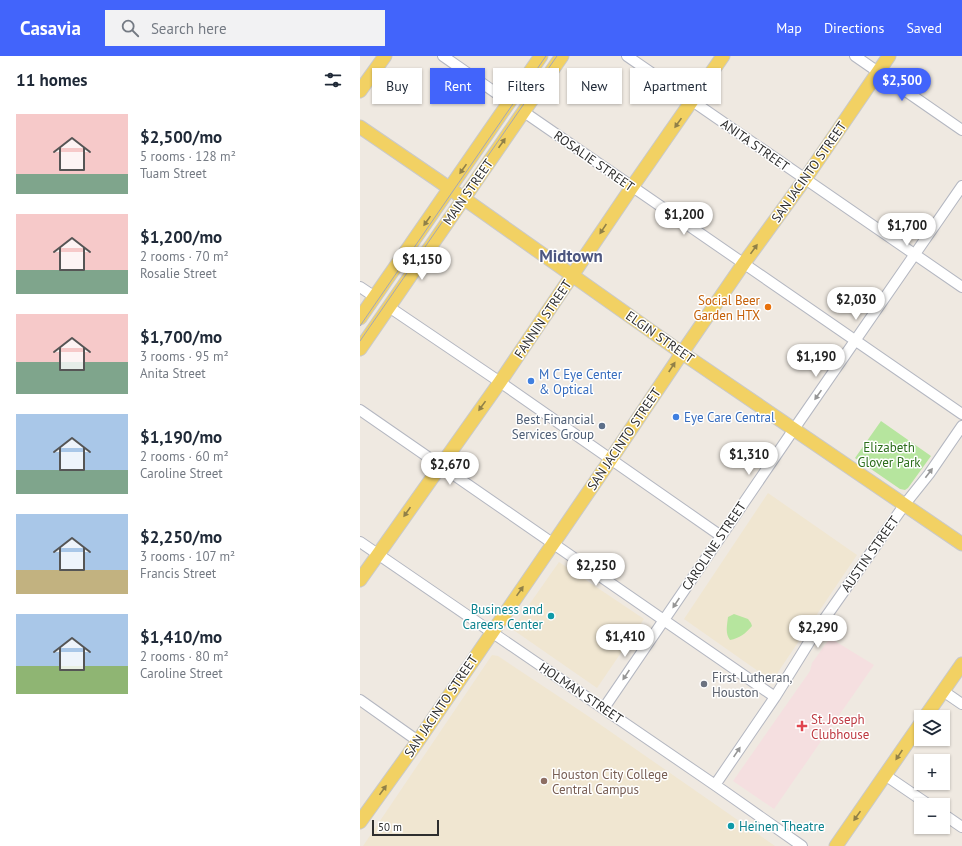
<!DOCTYPE html>
<meta charset="utf-8">
<style>
:root{--surface:#fff;--page:#f2f2f3;--text:#1f2937;--muted:#747a83;--accent:#4264fb}
body{margin:0;font-family:"PT Sans",sans-serif;background:var(--page);color:var(--text);height:100vh;display:flex;flex-direction:column;font-size:15px;white-space:nowrap}
*{box-sizing:border-box;margin:0}
p{font-size:13px;color:var(--muted)}
.icon{flex:none;width:22px;height:22px;fill:none;stroke:currentColor;stroke-width:2;stroke-linecap:round;stroke-linejoin:round}
.map{position:relative;flex:1;overflow:hidden}
.panel{display:flex;flex-direction:column;background:var(--surface);width:360px}
.panel>*{flex:none}
.banner{position:absolute;left:12px;top:12px;width:380px;height:36px;display:flex;gap:8px}
.tools{position:absolute;left:554px;top:654px;display:grid;gap:8px}
.tools a{display:grid;place-items:center;width:36px;height:36px;border-radius:0px;background:var(--surface);box-shadow:0 1px 3px #0004;font-size:20px}
.scale{position:absolute;left:12px;bottom:10px;width:67px;box-sizing:border-box;padding-left:4px;border:2px solid #2e2e2e;border-top:0;font-size:11px;line-height:14px;white-space:nowrap;color:#2e2e2e;-webkit-text-stroke:3px #fff;paint-order:stroke}
.price{position:absolute;translate:-50% -34px;padding:0 9px;border-radius:14px;background:#fff;color:#222;font-size:13px;line-height:26px;filter:drop-shadow(0 1px 2px #0008)}
.price::after{content:'';position:absolute;left:50%;top:24px;width:12px;height:9px;margin-left:-6px;background:inherit;clip-path:polygon(0 0,100% 0,50% 100%)}
.price.active{background:var(--accent);color:#fff}
ul{padding:0;list-style:none}
li{display:flex;align-items:center;gap:12px;height:100px;padding:0 16px}
li span{display:grid;place-items:center;flex:none;width:112px;height:80px;border-radius:0px;color:#555}
li>.icon{margin-inline-start:auto}
span .icon{width:48px;height:48px;fill:#fffc;stroke-width:1}
li b{font-size:17px}
h2{display:flex;justify-content:space-between;align-items:center;height:48px;padding:0 16px;font-size:17px}
.tag{padding:0 14px;border-radius:0px;background:var(--surface);box-shadow:0 1px 3px #0004;font-size:14px;line-height:36px}
.tag.active{background:var(--accent);color:#fff}
header{display:flex;align-items:center;gap:24px;box-sizing:border-box;height:56px;padding:0 20px;background:var(--accent);color:#fff}
header strong{font-size:19px}
nav{display:flex;gap:22px;margin-inline-start:auto;font-size:14px}
.search{width:280px;height:36px;background:var(--page);display:flex;align-items:center;gap:10px;box-sizing:border-box;padding:0 14px;border-radius:0px;color:var(--muted);font-size:15px}
main{display:flex;flex:1;min-height:0}
.map>svg:first-child{display:block}
.education{fill:#f0e6d1}
.medical{fill:#f5dfe0}
.green{fill:#b6e59e}
.lines{fill:none;stroke-linecap:round;stroke-linejoin:round}
.minor-casing{stroke:#b4b7c1;stroke-width:12}
.major-casing{stroke:#c9c9c9;stroke-width:15}
.minor{stroke:#fff;stroke-width:10}
.major{stroke:#f2d163;stroke-width:13}
.tram{stroke:#a3a6b8;stroke-width:1}
.oneway{fill:#908048}
.oneway2{fill:#969696}
.food-dot{fill:#e8710a;stroke:#fff;stroke-width:1.5}
.shop-dot{fill:#3f7fe0;stroke:#fff;stroke-width:1.5}
.service-dot{fill:#5c6f8a;stroke:#fff;stroke-width:1.5}
.culture-dot{fill:#0f9aa8;stroke:#fff;stroke-width:1.5}
.worship-dot{fill:#6b7280;stroke:#fff;stroke-width:1.5}
.health-dot{fill:#e0444e;stroke:#fff;stroke-width:1.5}
.education-dot{fill:#8d6e63;stroke:#fff;stroke-width:1.5}
.labels{text-anchor:middle;dominant-baseline:central;stroke-width:3;stroke-linejoin:round;paint-order:stroke}
.street-label{font-size:13px;fill:#2e2e2e;stroke:#fff}
.food-label{font-size:13px;fill:#c56008;stroke:#fff;text-anchor:end}
.shop-label{font-size:13px;fill:#366cbe;stroke:#fff;text-anchor:start}
.service-label{font-size:13px;fill:#4e5e75;stroke:#fff;text-anchor:end}
.park-label{font-size:13px;fill:#2c6e1b;stroke:#fff}
.culture-label{font-size:13px;fill:#0d838f;stroke:#fff;text-anchor:end}
.worship-label{font-size:13px;fill:#5b616d;stroke:#fff;text-anchor:start}
.health-label{font-size:13px;fill:#be3a42;stroke:#fff;text-anchor:start}
.education-label{font-size:13px;fill:#785e54;stroke:#fff;text-anchor:start}
.district-label{font-size:17px;font-weight:bold;fill:#4d5680;stroke:#fff}
</style>
<header>
<strong>Casavia</strong>
<div class="search"><svg class="icon" aria-label="search" viewBox="0 0 24 24"><circle cx="10" cy="10" r="6"/><path d="M15 15l6 6"/></svg>Search here</div>
<nav><a>Map</a><a>Directions</a><a>Saved</a></nav>
</header>
<main>
<section class="panel">
<h2>11 homes<svg class="icon" aria-label="filters" viewBox="0 0 24 24"><path d="M4 7h16M4 17h16"/><circle cx="9" cy="7" r="2"/><circle cx="15" cy="17" r="2"/></svg></h2>
<ul>
<li><span style="background:linear-gradient(#f6c9c9 75%,#7fa58c 0)"><svg class="icon" aria-label="home" viewBox="0 0 24 24"><path d="M3 11l9-7 9 7M6 9v11h12V9"/></svg></span><div><b>$2,500/mo</b><p>5 rooms · 128 m²</p><p>Tuam Street</p></div></li>
<li><span style="background:linear-gradient(#f6c9c9 70%,#7fa58c 0)"><svg class="icon" aria-label="home" viewBox="0 0 24 24"><path d="M3 11l9-7 9 7M6 9v11h12V9"/></svg></span><div><b>$1,200/mo</b><p>2 rooms · 70 m²</p><p>Rosalie Street</p></div></li>
<li><span style="background:linear-gradient(#f6c9c9 60%,#7fa58c 0)"><svg class="icon" aria-label="home" viewBox="0 0 24 24"><path d="M3 11l9-7 9 7M6 9v11h12V9"/></svg></span><div><b>$1,700/mo</b><p>3 rooms · 95 m²</p><p>Anita Street</p></div></li>
<li><span style="background:linear-gradient(#a9c7e8 70%,#7fa58c 0)"><svg class="icon" aria-label="home" viewBox="0 0 24 24"><path d="M3 11l9-7 9 7M6 9v11h12V9"/></svg></span><div><b>$1,190/mo</b><p>2 rooms · 60 m²</p><p>Caroline Street</p></div></li>
<li><span style="background:linear-gradient(#a9c7e8 70%,#c2b280 0)"><svg class="icon" aria-label="home" viewBox="0 0 24 24"><path d="M3 11l9-7 9 7M6 9v11h12V9"/></svg></span><div><b>$2,250/mo</b><p>3 rooms · 107 m²</p><p>Francis Street</p></div></li>
<li><span style="background:linear-gradient(#a9c7e8 65%,#8fb573 0)"><svg class="icon" aria-label="home" viewBox="0 0 24 24"><path d="M3 11l9-7 9 7M6 9v11h12V9"/></svg></span><div><b>$1,410/mo</b><p>2 rooms · 80 m²</p><p>Caroline Street</p></div></li>
</ul>
</section>
<div class="map">
<svg width="602" height="790" viewBox="0 0 602 790">
<rect width="100%" height="100%" fill="#efe9e1"/>
<path class="education" d="M408,437L497,499L412,625L324,563Z
M199,506L284,563L237,632L152,573Z
M132,599L138,600L228,660L415,790H3Z"/>
<path class="medical" d="M470,582L514,609L414,753L373,725L450,615L452,607Z"/>
<path class="green" d="M521,365L571,400L548,432L545,434L540,433L495,402Z
M374,558L388,563L391,567L392,570C385,578 380,582 370,584C365,578 367,569 368,561Z"/>
<g class="lines">
<g class="minor-casing">
<path id="minor" d="M83,0L149,46
M267,0L602,231
M495,0L602,74
M164,56L602,358
M0,231L15,241
M29,251L140,326L361,480
M0,354L415,641
M0,486L355,729L442,790
M583,635L602,648
M0,644L58,685
M244,652L434,373L602,130
M525,719L569,749
M355,729L415,641L456,575L505,505L545,448L569,418L602,370
M583,758L602,771"/>
</g>
<g class="major-casing">
<path id="major" d="M0,35L25,0
M0,71L79,125L322,297L602,488
M0,262L181,0
M0,293L202,0
M0,524L140,326L272,131L363,0
M565,661L602,608
M0,766L58,685L251,403L322,297L384,207L445,123L529,0
M476,790L561,667"/>
</g>
<use href="#minor" class="minor"/>
<use href="#major" class="major"/>
<path class="tram" d="M0,270L186,0
M0,285L197,0"/>
</g>
<defs><path id="oneway-solid" d="M-6-.8H1V-3.2L6.5 0L1 3.2V.8H-6Z"/></defs>
<g class="oneway">
<use href="#oneway-solid" transform="translate(318 67) rotate(125)"/>
<use href="#oneway-solid" transform="translate(142 87) rotate(-55)"/>
<use href="#oneway-solid" transform="translate(103 113) rotate(125)"/>
<use href="#oneway-solid" transform="translate(67 165) rotate(125)"/>
<use href="#oneway-solid" transform="translate(243 173) rotate(124)"/>
<use href="#oneway-solid" transform="translate(394 193) rotate(-54)"/>
<use href="#oneway-solid" transform="translate(312 311) rotate(-57)"/>
<use href="#oneway-solid" transform="translate(122 350) rotate(126)"/>
<use href="#oneway-solid" transform="translate(47 456) rotate(125)"/>
<use href="#oneway-solid" transform="translate(160 535) rotate(-55)"/>
<use href="#oneway-solid" transform="translate(539 699) rotate(124)"/>
<use href="#oneway-solid" transform="translate(23 734) rotate(-54)"/>
<use href="#oneway-solid" transform="translate(497 760) rotate(125)"/>
</g>
<g class="oneway2">
<use href="#oneway-solid" transform="translate(458 339) rotate(125)"/>
<use href="#oneway-solid" transform="translate(569 417) rotate(-53)"/>
<use href="#oneway-solid" transform="translate(316 547) rotate(124)"/>
<use href="#oneway-solid" transform="translate(266 619) rotate(124)"/>
<use href="#oneway-solid" transform="translate(377 696) rotate(-56)"/>
</g>
<circle class="food-dot" cx="408" cy="251" r="4"/>
<g class="shop-dot">
<circle cx="171" cy="325" r="4"/>
<circle cx="316" cy="361" r="4"/>
</g>
<circle class="service-dot" cx="242" cy="370" r="4"/>
<g class="culture-dot">
<circle cx="191" cy="560" r="4"/>
<circle cx="371" cy="770" r="4"/>
</g>
<circle class="worship-dot" cx="344" cy="628" r="4"/>
<path class="health-dot" d="M440 664h4v4h4v4h-4v4h-4v-4h-4v-4h4z"/>
<circle class="education-dot" cx="184" cy="725" r="4"/>
<g class="labels">
<g class="street-label">
<text transform="translate(395 89) rotate(35)">ANITA STREET</text>
<text transform="translate(234 105) rotate(35)">ROSALIE STREET</text>
<text transform="translate(449 116) rotate(-55)">SAN JACINTO STREET</text>
<text transform="translate(108 136) rotate(-55)">MAIN STREET</text>
<text transform="translate(183 263) rotate(-56)">FANNIN STREET</text>
<text transform="translate(300 281) rotate(35)">ELGIN STREET</text>
<text transform="translate(264 383) rotate(-56)">SAN JACINTO STREET</text>
<text transform="translate(354 490) rotate(-56)">CAROLINE STREET</text>
<text transform="translate(510 498) rotate(-55)">AUSTIN STREET</text>
<text transform="translate(221 637) rotate(34)">HOLMAN STREET</text>
<text transform="translate(81 650) rotate(-56)">SAN JACINTO STREET</text>
</g>
<g class="food-label">
<text x="400" y="244">Social Beer<tspan x="400" dy="15">Garden HTX</tspan></text>
</g>
<g class="shop-label">
<text x="179" y="318">M C Eye Center<tspan x="179" dy="15">&amp; Optical</tspan></text>
<text x="324" y="361">Eye Care Central</text>
</g>
<g class="service-label">
<text x="234" y="363">Best Financial<tspan x="234" dy="15">Services Group</tspan></text>
</g>
<g class="park-label">
<text x="529" y="391">Elizabeth<tspan x="529" dy="15">Glover Park</tspan></text>
</g>
<g class="culture-label">
<text x="183" y="553">Business and<tspan x="183" dy="15">Careers Center</tspan></text>
<text x="379" y="770" text-anchor="start">Heinen Theatre</text>
</g>
<g class="worship-label">
<text x="352" y="621">First Lutheran,<tspan x="352" dy="15">Houston</tspan></text>
</g>
<g class="health-label">
<text x="451" y="663">St. Joseph<tspan x="451" dy="15">Clubhouse</tspan></text>
</g>
<g class="education-label">
<text x="192" y="718">Houston City College<tspan x="192" dy="15">Central Campus</tspan></text>
</g>
<g class="district-label">
<text x="211" y="200">Midtown</text>
</g>
</g>
</svg>
<div class="tools">
<a><svg class="icon" aria-label="layers" viewBox="0 0 24 24"><path d="M12 4l9 5-9 5-9-5zM3 14l9 5 9-5"/></svg></a>
<a>+</a>
<a>−</a>
</div>
<div class="scale">50 m</div>
<b class="price active" style="left:542px;top:46px">$2,500</b>
<b class="price" style="left:324px;top:180px">$1,200</b>
<b class="price" style="left:547px;top:191px">$1,700</b>
<b class="price" style="left:62px;top:225px">$1,150</b>
<b class="price" style="left:496px;top:265px">$2,030</b>
<b class="price" style="left:456px;top:322px">$1,190</b>
<b class="price" style="left:389px;top:420px">$1,310</b>
<b class="price" style="left:90px;top:430px">$2,670</b>
<b class="price" style="left:236px;top:531px">$2,250</b>
<b class="price" style="left:458px;top:593px">$2,290</b>
<b class="price" style="left:265px;top:602px">$1,410</b>
<div class="banner">
<a class="tag">Buy</a>
<a class="tag active">Rent</a>
<a class="tag">Filters</a>
<a class="tag">New</a>
<a class="tag">Apartment</a>
</div>
</div>
</main>
